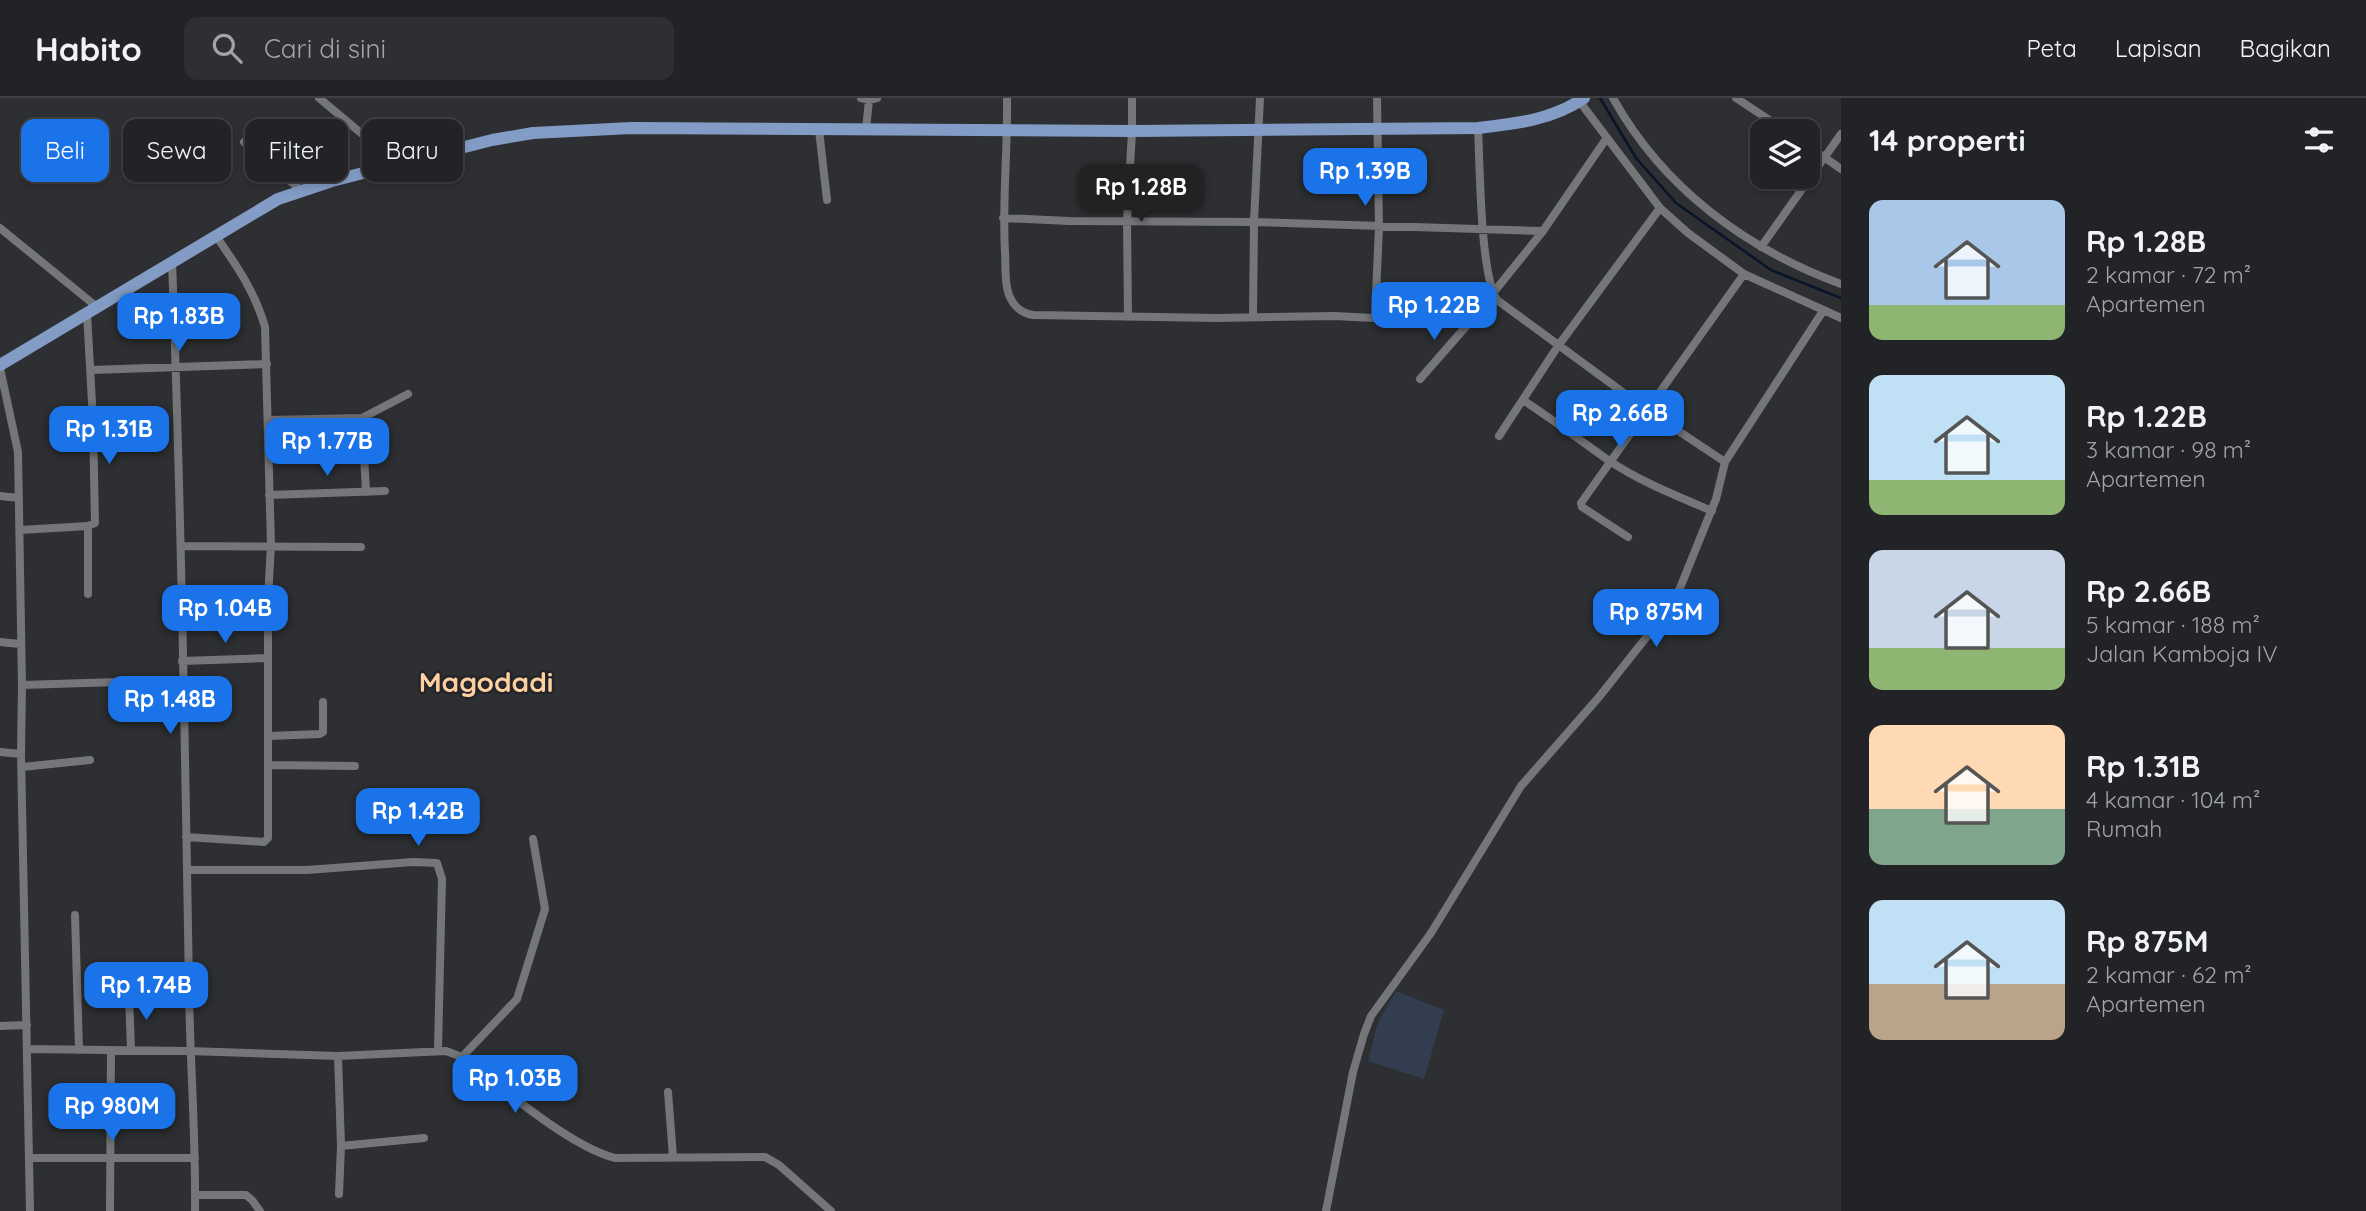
<!DOCTYPE html>
<html lang="id">
<meta charset="utf-8">
<style>
:root{--surface:#222326;--page:#2e2f32;--text:#f1f3f6;--muted:#a2a4a7;--line:#3f4043;--accent:#1a73e8}
body{margin:0;font-family:Quicksand,sans-serif;background:var(--page);color:var(--text);height:100vh;display:flex;flex-direction:column;font-size:26px;white-space:nowrap}
*{box-sizing:border-box;margin:0}
p{font-size:23px;color:var(--muted)}
.icon{flex:none;width:38px;height:38px;fill:none;stroke:currentColor;stroke-width:2;stroke-linecap:round;stroke-linejoin:round}
.map{position:relative;flex:1;overflow:hidden}
.panel{display:flex;flex-direction:column;background:var(--surface);width:525px}
.panel>*{flex:none}
.banner{position:absolute;left:21px;top:21px;width:665px;height:63px;display:flex;gap:14px}
.fabs{position:absolute;left:1750px;top:21px;display:grid;gap:14px}
.fabs a{display:grid;place-items:center;width:70px;height:70px;border-radius:14px;background:var(--surface);box-shadow:0 4px 10px #0003,0 0 0 2px var(--line);font-size:35px}
.price{position:absolute;translate:-50% -60px;padding:0 16px;border-radius:14px;background:var(--accent);color:#fff;font-size:23px;line-height:46px;filter:drop-shadow(0 2px 4px #0008)}
.price::after{content:'';position:absolute;left:50%;top:42px;width:21px;height:16px;margin-left:-10px;background:inherit;clip-path:polygon(0 0,100% 0,50% 100%)}
.price.active{background:#222;color:#fff}
ul{padding:0;list-style:none}
li{display:flex;align-items:center;gap:21px;height:175px;padding:0 28px}
li span{display:grid;place-items:center;flex:none;width:196px;height:140px;border-radius:14px;color:#555}
li>.icon{margin-inline-start:auto}
span .icon{width:84px;height:84px;fill:#fffc;stroke-width:1}
li b{font-size:30px}
h2{display:flex;justify-content:space-between;align-items:center;height:84px;padding:0 28px;font-size:30px}
.chip{padding:0 24px;border-radius:14px;background:var(--surface);box-shadow:0 4px 10px #0003,0 0 0 2px var(--line);font-size:24px;line-height:63px}
.chip.active{background:var(--accent);color:#fff}
header{display:flex;align-items:center;gap:42px;box-sizing:border-box;height:98px;padding:0 35px;background:var(--surface);border-bottom:2px solid var(--line)}
header strong{font-size:33px}
nav{display:flex;gap:38px;margin-inline-start:auto;font-size:24px}
.search{width:490px;height:63px;background:var(--page);display:flex;align-items:center;gap:18px;box-sizing:border-box;padding:0 24px;border-radius:14px;color:var(--muted);font-size:26px}
main{display:flex;flex:1;min-height:0}
.map>svg:first-child{display:block}
.green{fill:#323e50}
.lines{fill:none;stroke-linecap:round;stroke-linejoin:round}
.stream{stroke:#081429;stroke-width:2.5}
.street{stroke:#747679;stroke-width:8}
.primary{stroke:#839cc5;stroke-width:12}
.labels{text-anchor:middle;dominant-baseline:central;stroke-width:5;stroke-linejoin:round;paint-order:stroke}
.quarter-label{font-size:28px;font-weight:bold;fill:#fecfa1;stroke:#232528}
</style>
<header>
<strong>Habito</strong>
<div class="search"><svg class="icon" aria-label="search" viewBox="0 0 24 24"><circle cx="10" cy="10" r="6"/><path d="M15 15l6 6"/></svg>Cari di sini</div>
<nav><a>Peta</a><a>Lapisan</a><a>Bagikan</a></nav>
</header>
<main>
<div class="map">
<svg width="1841" height="1113" viewBox="0 0 1841 1113">
<rect width="100%" height="100%" fill="#2d2f32"/>
<path class="green" d="M1396,893L1444,912L1424,981L1368,963L1378,924Z"/>
<g class="lines">
<path class="stream" d="M1600,0L1636,60L1676,105L1771,172L1841,200"/>
<path class="street" d="M319,0L398,66
M861,0L869,2L877,0
M1007,0C1008,51 1002,102 1005,154C1006,168 1004,184 1009,197C1014,209 1021,215 1033,217L1217,220L1335,218L1469,225L1543,133L1606,41
M1577,0L1660,110L1688,135L1744,176L1841,220
M1613,0C1663,90 1746,151 1841,186
M1736,0L1786,33
M866,31L869,2
M819,32L827,102
M244,44L301,92
M1808,48L1841,71
M1003,120L1069,123L1254,124L1543,133
M0,130L97,209
M1761,149L1841,36
M172,163C181,406 185,648 189,890C190,965 196,1039 195,1113
M1128,219L1127,123L1132,33V0
M1253,219L1254,124L1260,0
M1375,220L1379,128L1377,0
M0,270L18,354L22,587L21,656L30,1113
M91,272L267,266
M1420,281L1469,225
M1523,302C1552,321 1580,342 1608,362C1639,383 1677,398 1712,413
M362,320L366,394
M269,322L362,320L408,296
M1499,338L1558,248L1660,110
M1725,364L1823,213
M269,397L385,393
M0,398L19,400
M20,432L88,428L95,425L93,323L87,215
M1628,439L1582,409L1581,405L1744,176
M181,448L361,449
M88,496V428
M182,504L268,500
M0,544L20,546
M182,563L268,560
M22,587L182,582
M269,638L320,636L323,634V604
M0,654L21,656
M269,667L355,668
M22,669L90,662
M186,739L264,744L268,740V500L271,447L265,229C255,194 237,168 216,138
M187,772H307L413,764L437,765L442,781L438,952
M75,817L79,952
M129,897L131,952
M0,928L27,927
M27,951L189,953L338,958L446,953L462,959C501,989 569,1048 615,1060L765,1059L779,1067L831,1113
M338,958L341,1048L339,1096
M462,959L517,901L545,811L533,741
M668,994L673,1059
M341,1048L424,1040
M29,1060H195
M196,1097H246L252,1102L260,1113
M110,1113L111,952
M1326,1113L1353,974L1364,936L1371,918L1431,835L1521,688L1599,599L1668,512L1680,490L1716,401L1725,364L1647,312L1497,202C1480,176 1480,66 1478,30"/>
<path class="primary" d="M0,267L278,101L332,83L398,66L492,42L533,35L631,30L1132,33L1478,30C1515,26 1552,22 1584,0"/>
</g>
<g class="labels">
<g class="quarter-label">
<text x="486" y="583">Magodadi</text>
</g>
</g>
</svg>
<div class="fabs">
<a><svg class="icon" aria-label="layers" viewBox="0 0 24 24"><path d="M12 4l9 5-9 5-9-5zM3 14l9 5 9-5"/></svg></a>
</div>
<b class="price" style="left:1365px;top:110px">Rp 1.39B</b>
<b class="price active" style="left:1141px;top:126px">Rp 1.28B</b>
<b class="price" style="left:1434px;top:244px">Rp 1.22B</b>
<b class="price" style="left:179px;top:255px">Rp 1.83B</b>
<b class="price" style="left:1620px;top:352px">Rp 2.66B</b>
<b class="price" style="left:109px;top:368px">Rp 1.31B</b>
<b class="price" style="left:327px;top:380px">Rp 1.77B</b>
<b class="price" style="left:225px;top:547px">Rp 1.04B</b>
<b class="price" style="left:1656px;top:551px">Rp 875M</b>
<b class="price" style="left:170px;top:638px">Rp 1.48B</b>
<b class="price" style="left:418px;top:750px">Rp 1.42B</b>
<b class="price" style="left:146px;top:924px">Rp 1.74B</b>
<b class="price" style="left:515px;top:1017px">Rp 1.03B</b>
<b class="price" style="left:112px;top:1045px">Rp 980M</b>
<div class="banner">
<a class="chip active">Beli</a>
<a class="chip">Sewa</a>
<a class="chip">Filter</a>
<a class="chip">Baru</a>
</div>
</div>
<section class="panel">
<h2>14 properti<svg class="icon" aria-label="filters" viewBox="0 0 24 24"><path d="M4 7h16M4 17h16"/><circle cx="9" cy="7" r="2"/><circle cx="15" cy="17" r="2"/></svg></h2>
<ul>
<li><span style="background:linear-gradient(#a9c7e8 75%,#8fb573 0)"><svg class="icon" aria-label="home" viewBox="0 0 24 24"><path d="M3 11l9-7 9 7M6 9v11h12V9"/></svg></span><div><b>Rp 1.28B</b><p>2 kamar · 72 m²</p><p>Apartemen</p></div></li>
<li><span style="background:linear-gradient(#bfe0f5 75%,#8fb573 0)"><svg class="icon" aria-label="home" viewBox="0 0 24 24"><path d="M3 11l9-7 9 7M6 9v11h12V9"/></svg></span><div><b>Rp 1.22B</b><p>3 kamar · 98 m²</p><p>Apartemen</p></div></li>
<li><span style="background:linear-gradient(#c9d6e8 70%,#8fb573 0)"><svg class="icon" aria-label="home" viewBox="0 0 24 24"><path d="M3 11l9-7 9 7M6 9v11h12V9"/></svg></span><div><b>Rp 2.66B</b><p>5 kamar · 188 m²</p><p>Jalan Kamboja IV</p></div></li>
<li><span style="background:linear-gradient(#ffd9b3 60%,#7fa58c 0)"><svg class="icon" aria-label="home" viewBox="0 0 24 24"><path d="M3 11l9-7 9 7M6 9v11h12V9"/></svg></span><div><b>Rp 1.31B</b><p>4 kamar · 104 m²</p><p>Rumah</p></div></li>
<li><span style="background:linear-gradient(#bfe0f5 60%,#b9a48a 0)"><svg class="icon" aria-label="home" viewBox="0 0 24 24"><path d="M3 11l9-7 9 7M6 9v11h12V9"/></svg></span><div><b>Rp 875M</b><p>2 kamar · 62 m²</p><p>Apartemen</p></div></li>
</ul>
</section>
</main>
